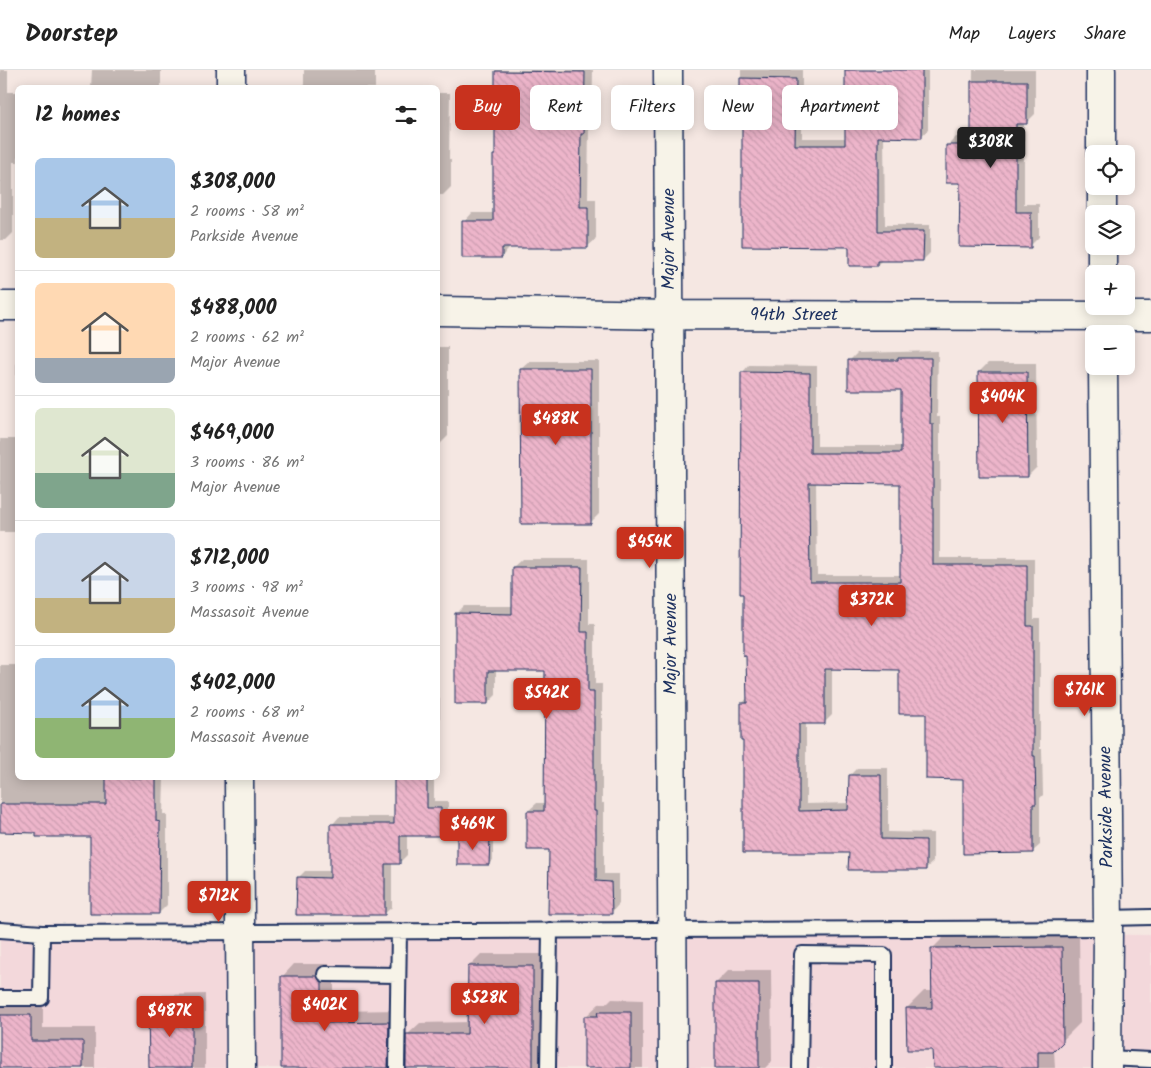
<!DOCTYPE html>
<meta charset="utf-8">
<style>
:root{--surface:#fff;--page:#f2f2f2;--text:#222;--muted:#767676;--line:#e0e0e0;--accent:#c8321e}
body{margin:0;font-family:Kalam,sans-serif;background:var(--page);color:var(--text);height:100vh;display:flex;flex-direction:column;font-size:19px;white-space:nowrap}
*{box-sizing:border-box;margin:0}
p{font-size:16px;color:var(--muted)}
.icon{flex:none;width:28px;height:28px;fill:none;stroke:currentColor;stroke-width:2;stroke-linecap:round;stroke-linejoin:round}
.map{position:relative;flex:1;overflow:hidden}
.panel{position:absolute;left:15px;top:15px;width:425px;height:695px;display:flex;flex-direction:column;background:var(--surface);border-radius:8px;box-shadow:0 2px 12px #0003}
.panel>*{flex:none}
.guide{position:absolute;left:455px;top:15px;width:475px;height:45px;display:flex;gap:10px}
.fabs{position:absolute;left:1085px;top:75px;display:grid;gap:10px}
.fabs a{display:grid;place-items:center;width:50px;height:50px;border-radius:8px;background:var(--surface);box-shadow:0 2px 12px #0003;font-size:25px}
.price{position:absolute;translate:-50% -42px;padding:0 11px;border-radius:5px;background:var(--accent);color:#fff;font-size:16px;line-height:32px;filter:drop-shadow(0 1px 2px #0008)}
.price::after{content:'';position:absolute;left:50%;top:30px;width:15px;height:11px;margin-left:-8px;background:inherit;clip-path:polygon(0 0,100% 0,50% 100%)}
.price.on{background:#222;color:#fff}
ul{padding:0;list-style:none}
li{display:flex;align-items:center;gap:15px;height:125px;padding:0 20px}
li+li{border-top:1px solid var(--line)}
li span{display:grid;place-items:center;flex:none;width:140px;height:100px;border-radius:8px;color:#555}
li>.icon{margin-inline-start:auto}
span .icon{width:60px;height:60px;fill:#fffc;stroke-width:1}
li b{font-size:21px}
h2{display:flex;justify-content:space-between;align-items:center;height:60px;padding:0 20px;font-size:21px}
.pill{padding:0 18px;border-radius:8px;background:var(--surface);box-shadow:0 2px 12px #0003;font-size:18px;line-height:45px}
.pill.on{background:var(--accent);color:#fff}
header{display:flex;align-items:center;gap:30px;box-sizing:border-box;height:70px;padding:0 25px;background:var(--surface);border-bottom:1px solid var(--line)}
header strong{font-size:24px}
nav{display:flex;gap:28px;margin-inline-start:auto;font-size:18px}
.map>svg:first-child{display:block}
.built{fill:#f3d8db}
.shadow{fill:#0003;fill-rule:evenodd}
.building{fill:url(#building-back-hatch);stroke:#1b2f5e;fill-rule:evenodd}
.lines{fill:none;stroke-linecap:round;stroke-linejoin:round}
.lane-casing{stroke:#1b2f5e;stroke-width:18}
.street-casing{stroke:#1b2f5e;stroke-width:31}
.lane{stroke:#f7f3e8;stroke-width:14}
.street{stroke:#f7f3e8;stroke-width:28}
.labels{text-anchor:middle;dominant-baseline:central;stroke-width:5;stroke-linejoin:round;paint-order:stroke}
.street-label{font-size:18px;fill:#1b2f5e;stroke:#f7f3e8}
</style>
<header>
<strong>Doorstep</strong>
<nav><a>Map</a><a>Layers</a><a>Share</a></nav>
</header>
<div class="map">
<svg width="1151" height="998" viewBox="0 0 1151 998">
<defs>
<pattern id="building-back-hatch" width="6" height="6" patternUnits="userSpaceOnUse" patternTransform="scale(1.25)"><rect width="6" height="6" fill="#edb5ca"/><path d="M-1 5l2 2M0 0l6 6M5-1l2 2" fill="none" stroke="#cb9cb0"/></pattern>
</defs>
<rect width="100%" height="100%" fill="#f5e7e2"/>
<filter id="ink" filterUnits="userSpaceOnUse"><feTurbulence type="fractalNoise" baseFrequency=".02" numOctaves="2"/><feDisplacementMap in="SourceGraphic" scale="10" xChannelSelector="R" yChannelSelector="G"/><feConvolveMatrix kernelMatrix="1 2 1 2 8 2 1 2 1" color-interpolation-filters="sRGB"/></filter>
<g filter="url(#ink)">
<path class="built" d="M0,854L1151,865V998H0Z"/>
<path class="shadow" d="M0,0H8V22H18V92H13V163L6,170H0Z
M92,0H161V18H91Z
M304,0H375V18H304Z
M496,0H593L592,54L589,57L588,129H596V169L587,177L510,178L502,186L464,152L472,143H494L496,84Z
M741,0H802V68H846V2H844V0H928V60L921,66H884L885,155H930V183L923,190H882L877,195L851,176L744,51H741Z
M973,0H1035V44L1026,53H1024V134H1039V167L1030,176L961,112L947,76L956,67H972Z
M438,23H450L449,89H451V117L443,125H438Z
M438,277H448V366L440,374H438Z
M938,281L937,347H940V488H1034V549H1040V679H1042L1043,725L1040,728V775L1032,782L964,708L901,599L832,598V645L825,652H806V734L850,733V705L857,698H888V762L933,763V792L925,799L850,781L744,782V669L742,634L748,627L742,303L749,295L817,296V376H902V319L850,290L857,283ZM816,412H901L902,505H817Z
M530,291H599V444L590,453L521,299Z
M18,293V321H16V294Z
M988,293H1036L1037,397L1028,406L979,302Z
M0,369H18V462H0Z
M522,489H589V554H595V614H602V733H604V804H619V834L611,843L550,779L528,741L537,733H546V600H496V625L488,633L456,544L464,536H513V497Z
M0,595H18V708H164L163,744H167V835L159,843L91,766L0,761Z
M438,629H440V655L438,658Z
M396,708H434V731H448V758L441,765H407V785L400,792H392V837L384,844L298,808L305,801H332V755L339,747H396Z
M462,763H493V790L489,794L458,767Z
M1079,860L1080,953L1054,979L1055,998H934V978L907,938L924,921H933L932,879L949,862Z
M481,884H545V998H282V907L294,894H329L334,899V941L401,940L400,985L404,993L407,994V965L420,953L469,952V896Z
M729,900H771L772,991L765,998H716V913Z
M205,924V998H150L149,938L163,925Z
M612,929L643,930V998H585V947L599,934L608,933Z
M0,932H43V958H95V998H0Z"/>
<path class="building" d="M845,0H922V68L878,67V161H924L923,191H877V196H849V177L742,176V52H740V8L796,9L795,75H845Z
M495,1L585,2L584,64H581L580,137H588V178H502V188H462V151H493V85H495Z
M971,11H1027V54H1016V142H1031V178L959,177L960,113H946V75H971Z
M898,288H931L930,354H933V495H1027V556H1033V686H1035L1036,734H1033V783L963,784V710L926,709V644H899V600L825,599V654H799V741L848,740L849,705H881V769L926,770V800H848L849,783H743V671H741V633H747L746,586H743V524H740L741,302L810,303V383H901V320H848V290H898ZM809,413L900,414V512H810Z
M520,299H591V454H521Z
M978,302H1027L1028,407H979Z
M512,497H582L581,562H588V622H594V741H596V811L611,812L612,844H548L549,780H527V741H544L545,601H488V634H455V543L512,544Z
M106,708H156V751L160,752L159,844H90V767H36V763L0,762V734H106Z
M394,708H427V738H441V766H400V794H385V845H296L297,807L330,808V754H394Z
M457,767H490L489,795H457Z
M1062,877L1063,972L1053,982H1038V998H933L932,980H907L906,938H932L931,878Z
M468,896H533V998H406V964H467Z
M281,906H317L322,912V953L389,952L388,998H281Z
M715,913H759V998H715Z
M192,937V998H149L148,938Z
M597,942H631V998H584V946H598Z
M0,945H31V971H83V998H0Z"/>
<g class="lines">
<g class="lane-casing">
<path id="lane" d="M1108,848L1151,847
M0,860L42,863L1108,858
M325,904L398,905
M0,928H41L42,863
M1107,988L1151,990
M397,998L399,861
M548,998L550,860
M800,998L802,884L884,885V998"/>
</g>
<g class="street-casing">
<path id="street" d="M231,0V18
M668,0L673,998
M1101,0V84
M1102,116V144
M1102,176V204
M0,236H18
M438,241L670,245L1151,246
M1103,296L1108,858L1107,998
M239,708L241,998"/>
</g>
<use href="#lane" class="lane"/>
<use href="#street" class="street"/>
</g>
</g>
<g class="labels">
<g class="street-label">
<text transform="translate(669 169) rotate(-90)">Major Avenue</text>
<text x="794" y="245">94th Street</text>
<text transform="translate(671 574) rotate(-90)">Major Avenue</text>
<text transform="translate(1107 737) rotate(-91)">Parkside Avenue</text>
</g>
</g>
</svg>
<div class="fabs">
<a><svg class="icon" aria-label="locate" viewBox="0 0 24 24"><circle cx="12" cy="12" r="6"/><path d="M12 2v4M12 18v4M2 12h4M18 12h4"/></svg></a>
<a><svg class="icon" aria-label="layers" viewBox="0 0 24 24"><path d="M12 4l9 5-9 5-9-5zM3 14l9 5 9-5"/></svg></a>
<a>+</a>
<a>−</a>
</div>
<b class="price on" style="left:991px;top:99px">$308K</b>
<b class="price" style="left:1003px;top:354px">$404K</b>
<b class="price" style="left:556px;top:376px">$488K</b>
<b class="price" style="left:650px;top:499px">$454K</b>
<b class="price" style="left:872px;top:557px">$372K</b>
<b class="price" style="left:1085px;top:647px">$761K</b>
<b class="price" style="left:547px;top:650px">$542K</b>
<b class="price" style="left:473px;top:781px">$469K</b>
<b class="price" style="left:219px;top:853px">$712K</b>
<b class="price" style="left:485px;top:955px">$528K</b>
<b class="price" style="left:325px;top:962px">$402K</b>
<b class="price" style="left:170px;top:968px">$487K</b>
<div class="guide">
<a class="pill on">Buy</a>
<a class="pill">Rent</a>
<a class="pill">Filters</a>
<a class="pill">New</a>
<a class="pill">Apartment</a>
</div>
<section class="panel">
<h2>12 homes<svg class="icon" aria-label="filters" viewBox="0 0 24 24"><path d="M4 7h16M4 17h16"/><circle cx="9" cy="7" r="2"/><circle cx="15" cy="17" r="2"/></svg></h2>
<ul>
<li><span style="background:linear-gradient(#a9c7e8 60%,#c2b280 0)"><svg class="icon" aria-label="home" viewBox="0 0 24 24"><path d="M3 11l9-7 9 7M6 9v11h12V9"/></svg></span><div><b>$308,000</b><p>2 rooms · 58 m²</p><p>Parkside Avenue</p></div></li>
<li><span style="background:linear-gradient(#ffd9b3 75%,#9aa5b1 0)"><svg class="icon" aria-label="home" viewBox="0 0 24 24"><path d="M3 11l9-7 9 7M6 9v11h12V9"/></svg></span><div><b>$488,000</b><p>2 rooms · 62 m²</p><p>Major Avenue</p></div></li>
<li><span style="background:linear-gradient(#dfe7d0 65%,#7fa58c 0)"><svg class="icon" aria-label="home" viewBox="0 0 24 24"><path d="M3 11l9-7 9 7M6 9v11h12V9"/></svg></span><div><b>$469,000</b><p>3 rooms · 86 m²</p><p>Major Avenue</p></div></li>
<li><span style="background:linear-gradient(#c9d6e8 65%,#c2b280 0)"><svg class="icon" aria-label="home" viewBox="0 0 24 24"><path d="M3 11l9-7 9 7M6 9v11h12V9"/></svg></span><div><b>$712,000</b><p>3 rooms · 98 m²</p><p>Massasoit Avenue</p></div></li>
<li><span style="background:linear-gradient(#a9c7e8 60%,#8fb573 0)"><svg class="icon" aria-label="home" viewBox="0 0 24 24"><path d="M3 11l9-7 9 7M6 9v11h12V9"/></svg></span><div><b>$402,000</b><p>2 rooms · 68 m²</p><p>Massasoit Avenue</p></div></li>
</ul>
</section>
</div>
